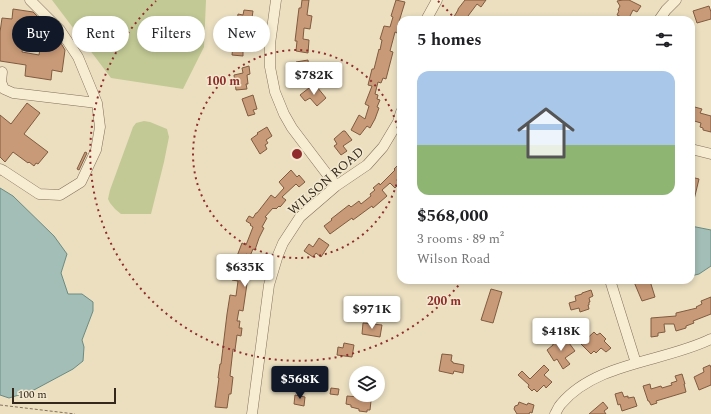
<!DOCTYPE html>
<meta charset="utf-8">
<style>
:root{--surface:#fff;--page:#f6f6f6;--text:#202124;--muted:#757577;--accent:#111827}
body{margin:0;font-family:Spectral,serif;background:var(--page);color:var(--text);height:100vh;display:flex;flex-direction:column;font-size:15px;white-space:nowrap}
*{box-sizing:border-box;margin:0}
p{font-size:13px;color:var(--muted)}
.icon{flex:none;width:22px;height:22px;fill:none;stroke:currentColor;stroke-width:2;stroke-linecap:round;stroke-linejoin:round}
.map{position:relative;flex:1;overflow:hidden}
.details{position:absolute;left:397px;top:16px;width:298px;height:268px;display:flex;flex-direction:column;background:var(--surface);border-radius:12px;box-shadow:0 2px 6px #0003}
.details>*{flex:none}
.guide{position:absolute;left:12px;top:16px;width:325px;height:36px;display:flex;gap:8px}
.buttons{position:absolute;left:349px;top:366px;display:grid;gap:8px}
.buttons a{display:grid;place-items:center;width:36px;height:36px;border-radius:50%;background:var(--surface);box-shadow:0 2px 6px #0003;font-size:20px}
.scale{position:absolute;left:12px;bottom:10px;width:104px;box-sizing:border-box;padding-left:4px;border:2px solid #34281d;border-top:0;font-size:11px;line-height:14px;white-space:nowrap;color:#34281d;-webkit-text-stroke:3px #f3e9cf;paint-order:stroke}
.price{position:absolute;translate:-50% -34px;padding:0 9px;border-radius:4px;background:#fff;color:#222;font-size:13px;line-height:26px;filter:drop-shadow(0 1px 2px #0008)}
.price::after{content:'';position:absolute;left:50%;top:24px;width:12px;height:9px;margin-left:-6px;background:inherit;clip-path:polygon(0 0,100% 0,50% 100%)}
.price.active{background:var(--accent);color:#fff}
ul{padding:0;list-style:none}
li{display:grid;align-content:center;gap:8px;height:212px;padding:0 20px}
li span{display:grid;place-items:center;height:124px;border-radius:12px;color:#555}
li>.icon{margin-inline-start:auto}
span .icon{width:72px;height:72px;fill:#fffc;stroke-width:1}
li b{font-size:17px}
h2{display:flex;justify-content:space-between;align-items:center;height:48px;padding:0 20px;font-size:17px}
.tag{padding:0 14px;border-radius:18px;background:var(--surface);box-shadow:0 2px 6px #0003;font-size:14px;line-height:36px}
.tag.active{background:var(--accent);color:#fff}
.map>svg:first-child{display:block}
.green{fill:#c2c995}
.water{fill:#a3beb6;stroke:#6a8b83}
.building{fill:#c89a77;stroke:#815b40;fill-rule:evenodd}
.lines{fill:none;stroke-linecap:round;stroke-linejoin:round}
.minor-casing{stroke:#837059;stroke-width:11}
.path{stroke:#837059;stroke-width:1;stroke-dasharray:3 2;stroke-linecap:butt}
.minor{stroke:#f7edd2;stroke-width:10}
.ring{fill:none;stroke:#902d2c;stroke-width:2;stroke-dasharray:2 4}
.labels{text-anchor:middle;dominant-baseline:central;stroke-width:3;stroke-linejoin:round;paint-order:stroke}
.street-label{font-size:13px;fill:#34281d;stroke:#f3e9cf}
.centre{fill:#902d2c;stroke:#f3e9cf;stroke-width:2}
.ring-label{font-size:12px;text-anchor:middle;font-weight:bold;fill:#902d2c;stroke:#f3e9cf;stroke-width:3;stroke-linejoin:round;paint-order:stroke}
</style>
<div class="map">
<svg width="711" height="414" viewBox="0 0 711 414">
<rect width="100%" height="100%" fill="#ebdfc0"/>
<path class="green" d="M52,0H206L204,47L183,89L111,78Z
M144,121L150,122L167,129L169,137L164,162L151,214H121L115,209L110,203L108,199L110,190L133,127L136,123Z"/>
<path class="water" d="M0,188L13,196L54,236L67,254L61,273L68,294H82L93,302V311L82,340L84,347L83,361L73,369L32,391L9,398L0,395Z
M691,226L711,230V266L699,274L691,276Z"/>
<path class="building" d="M302,0H309L307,15L312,16L310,29L304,28L303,39L309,40L308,53L296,51L297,41H295L298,16L299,8H301Z
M396,0L405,2L398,25L399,26L397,33L395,32L390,51L393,52L386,79L383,78L381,83L378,82L375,94L378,95L377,99L380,100L377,107L379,108L375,119L370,128L367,126L360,135L351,130L359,115L365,119L369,106L365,104L372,86L368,85L372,69H374L379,49L380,50L382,40L380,39L384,26L390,27L393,17L391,16Z
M465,0H486L481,7L477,4L465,20H452L458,10V9Z
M623,0H629L641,6L637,12L633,10L628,20L617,15L619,11L618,10L620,6L617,1Z
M709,6L711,12V19L697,23L693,11Z
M13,9L33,12L45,24L44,33L56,35L65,50L62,72L52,70L51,80L25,76L26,65L0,61V32L2,18L12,19ZM24,35L42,37L39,55L22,52Z
M244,10L253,11L249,38V46H245V51H243V56L232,55L233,45H228V39L242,40L243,28H237V23L238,14L243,15Z
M308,60L310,78L298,80L296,62Z
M249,66L250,74L247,75L248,84H246L247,89L236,90L234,75L243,73L242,68Z
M317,87L326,98L317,106L310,98L305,101L300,95L309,88L312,91Z
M253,95L257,109L253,110L255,114L248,116L242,99Z
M27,103L40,113L24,134L48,152L38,164L36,163L34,166L29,162L28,163L13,152L5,162L0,157V115L11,124Z
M691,106L702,109L700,113L711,116V132L703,130V128L700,127L701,123L691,120Z
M267,127L272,136L266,140L268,143L265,145L267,149L260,154L251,139L258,134L257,133Z
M343,131H345L352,140L343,146L347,151L341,155L334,146L337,144L334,139Z
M85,152L87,153L79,170L77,169Z
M401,164V181L395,188L390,183L382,190L387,196L373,208L372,206L353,220L352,218L330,234L324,226L332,220L331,219L349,205L351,207L359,201L361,204L371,196L370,194L375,190L373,188L379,183L380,185L395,170L394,169L398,165L399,166Z
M291,170L297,177L299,175L305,182L299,187L296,184L282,197L286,200L281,206L280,207L279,206L276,209L275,208L274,209L273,208L265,217L267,218L262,227L264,228L259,238L255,250L253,249L250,256L246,254L244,270L247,271L246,277H248L243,311L239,310L237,321H240L239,328H242L241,336L237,335L235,350L233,349L230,376L233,377L231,394H229L227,408L215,407L219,378H218L220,364H221L227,314L230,295L236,296L238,281L232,280L234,264L242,243L246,245L253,227L250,225L251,224L246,221L249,216L253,218L256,213H257L271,195L275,198L284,188L279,182Z
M691,177L699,179L693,204H691Z
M319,238L329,245L321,257L316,253L313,257L304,251L309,244L313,247Z
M640,280H641L642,283L650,281L655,297L642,301L634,282Z
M491,289L502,292L493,323L481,320Z
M591,290L593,296L589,298L590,302H589V305H588L589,309L580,312L579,308L571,310L569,303L576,301L575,296L582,294V293Z
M711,297V314L693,321L694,323L686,326V328L676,331L674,324H664L665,332L658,333V336L651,337V318L676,316V313L697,308L696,307L702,304L701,301Z
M363,323L382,325L380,337L362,334Z
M594,332L597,335L600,333L606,339L604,341L611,348L606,352L601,348L596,353L594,351L591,354L581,344Z
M563,335L575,351L565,358L570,364L563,369L557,359L554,361L547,350L553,345V344L560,340V338Z
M344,343L354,345L352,357L337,355L338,347L343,348Z
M442,354L452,355L451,361L453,362V363L464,365L463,373L454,371L453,374L439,371Z
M544,365L549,370L544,375L552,382L546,388L544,385L537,392L534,389L532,391L528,387L529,385L518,375L522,371L530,379Z
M710,365L711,368V385L699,390L694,377L704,372L703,368Z
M682,374L685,384H684L686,392L656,401L657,403L651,405L649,401H648L643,386L650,384L651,389L661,386L662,388L672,385L671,383L677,381L675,376Z
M331,388L339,389L338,395L330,394Z
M622,392L624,397L628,396V398L634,397L637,406L622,411L620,404L618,405L615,394Z
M295,395L305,397L304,406L294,404Z
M347,396L369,398V400L371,401L370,410H367V412L359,411V409L351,407V405L346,404Z
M519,402L527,405L528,403L534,405L532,413L530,412L529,414H517L514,409L515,406L518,405Z
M603,402L608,408L604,411L606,414H589Z"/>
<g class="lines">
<g class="minor-casing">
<path id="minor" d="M276,0L270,44V67L275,92L284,114L292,128L336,186
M426,20L437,0
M659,20L666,10L676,0
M2,72L1,82L4,89L13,93L97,103
M691,149L711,154
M0,169L4,171L39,194L60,195L81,182L96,150L100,127L97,103L78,57L60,30L30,0
M610,280L636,363
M252,414L269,285L278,255L283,243L300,217L336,186L367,165L383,147L398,122L401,112
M555,414C557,411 558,407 561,404C596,362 665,362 711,339"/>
</g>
<path class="path" d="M0,405L75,414"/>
<use href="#minor" class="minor"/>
</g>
<g class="ring">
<path d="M401 155A104 104 0 1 1 401 153"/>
<path d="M462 281A208 208 0 1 1 156 1M438 1A208 208 0 0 1 455 19"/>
</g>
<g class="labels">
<g class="street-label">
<text transform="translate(326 181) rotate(-41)">WILSON ROAD</text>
</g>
</g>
<circle cx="297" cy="154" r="6" class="centre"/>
<g class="ring-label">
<text x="223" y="85">100 m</text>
<text x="444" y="305">200 m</text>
</g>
</svg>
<div class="buttons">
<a><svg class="icon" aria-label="layers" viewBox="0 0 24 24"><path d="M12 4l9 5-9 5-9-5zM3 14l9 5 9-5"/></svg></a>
</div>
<div class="scale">100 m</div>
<b class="price" style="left:314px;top:96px">$782K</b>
<b class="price" style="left:245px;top:288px">$635K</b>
<b class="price" style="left:372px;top:330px">$971K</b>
<b class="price" style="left:561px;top:352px">$418K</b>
<b class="price active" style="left:300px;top:400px">$568K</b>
<div class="guide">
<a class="tag active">Buy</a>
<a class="tag">Rent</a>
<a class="tag">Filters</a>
<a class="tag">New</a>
</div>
<section class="details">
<h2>5 homes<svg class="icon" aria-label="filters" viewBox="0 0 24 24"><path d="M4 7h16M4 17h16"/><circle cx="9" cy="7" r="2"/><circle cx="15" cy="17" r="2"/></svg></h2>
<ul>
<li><span style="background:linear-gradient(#a9c7e8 60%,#8fb573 0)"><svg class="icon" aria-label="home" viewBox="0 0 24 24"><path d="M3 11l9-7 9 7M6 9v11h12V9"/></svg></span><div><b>$568,000</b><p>3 rooms · 89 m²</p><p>Wilson Road</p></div></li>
</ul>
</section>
</div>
